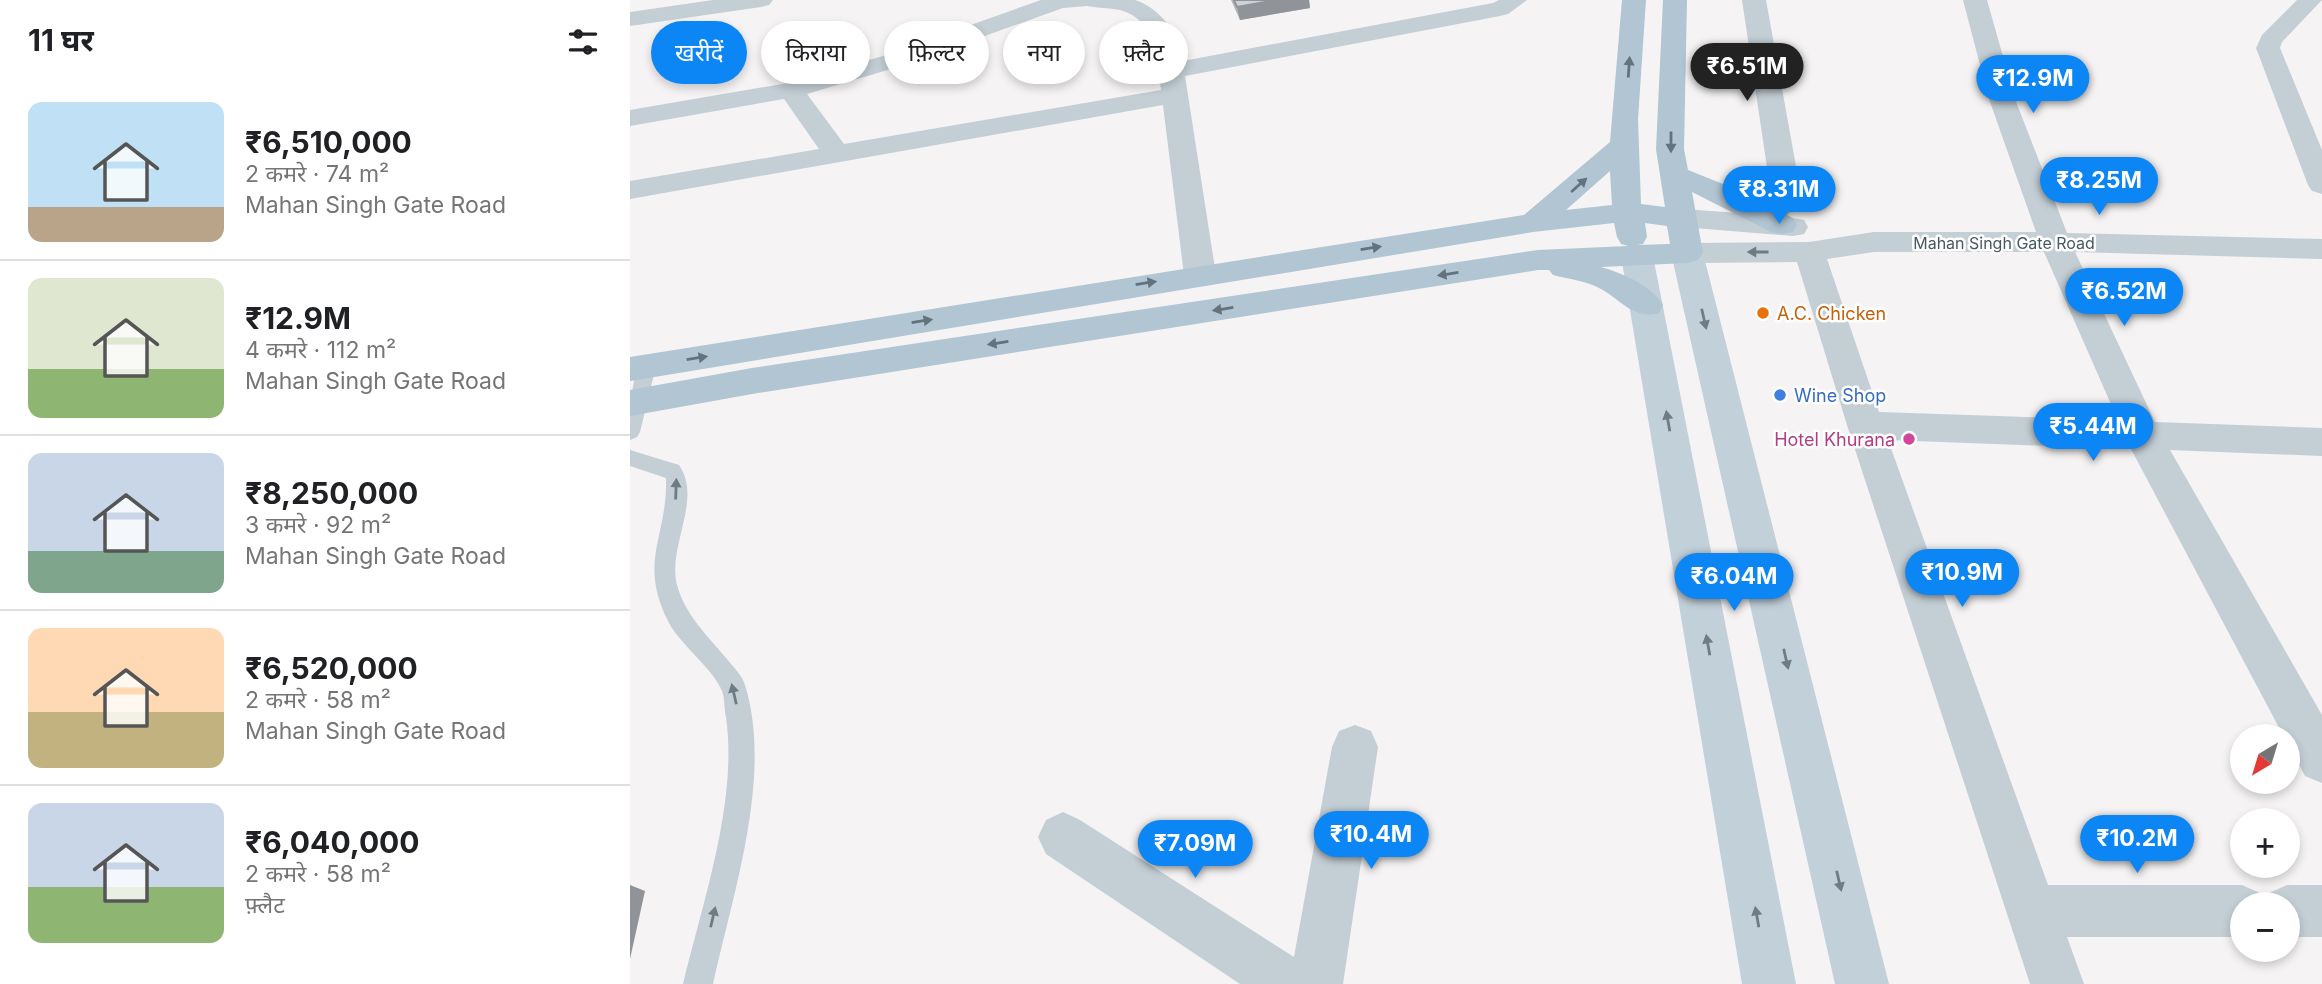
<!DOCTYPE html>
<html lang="hi">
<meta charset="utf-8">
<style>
:root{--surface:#fff;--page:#f2f2f2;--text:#202124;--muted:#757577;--line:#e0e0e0;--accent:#0c85f5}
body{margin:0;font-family:Inter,"Noto Sans Devanagari",sans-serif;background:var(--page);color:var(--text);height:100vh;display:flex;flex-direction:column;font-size:26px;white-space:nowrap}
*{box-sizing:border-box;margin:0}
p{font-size:23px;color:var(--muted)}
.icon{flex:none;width:38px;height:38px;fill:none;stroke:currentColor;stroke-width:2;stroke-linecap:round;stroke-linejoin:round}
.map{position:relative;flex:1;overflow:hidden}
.drawer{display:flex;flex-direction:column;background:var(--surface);width:630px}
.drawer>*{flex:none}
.banner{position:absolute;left:21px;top:21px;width:665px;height:63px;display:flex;gap:14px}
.needle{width:46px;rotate:218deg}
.tools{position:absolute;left:1600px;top:724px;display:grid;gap:14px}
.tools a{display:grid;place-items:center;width:70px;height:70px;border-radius:50%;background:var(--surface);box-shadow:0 4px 10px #0003;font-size:35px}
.price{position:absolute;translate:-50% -60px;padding:0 16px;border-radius:24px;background:var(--accent);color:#fff;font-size:23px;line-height:46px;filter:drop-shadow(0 2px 4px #0008)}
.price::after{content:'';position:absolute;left:50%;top:42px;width:21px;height:16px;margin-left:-10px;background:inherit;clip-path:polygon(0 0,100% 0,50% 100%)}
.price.active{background:#222;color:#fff}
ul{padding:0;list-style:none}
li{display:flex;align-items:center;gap:21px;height:175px;padding:0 28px}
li+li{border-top:2px solid var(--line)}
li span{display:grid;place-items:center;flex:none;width:196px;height:140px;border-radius:14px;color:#555}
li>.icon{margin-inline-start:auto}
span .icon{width:84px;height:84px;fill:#fffc;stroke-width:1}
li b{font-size:30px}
h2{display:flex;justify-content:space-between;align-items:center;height:84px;padding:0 28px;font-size:30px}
.pill{padding:0 24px;border-radius:32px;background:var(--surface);box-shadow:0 4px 10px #0003;font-size:24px;line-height:63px}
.pill.active{background:var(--accent);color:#fff}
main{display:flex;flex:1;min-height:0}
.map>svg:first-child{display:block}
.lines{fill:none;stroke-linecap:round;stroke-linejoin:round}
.lane{fill:#c3ced5;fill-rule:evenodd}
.street{fill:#c3ced5;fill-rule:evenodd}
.secondary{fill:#c2d0da;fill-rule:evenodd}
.primary{fill:#b1c5d3;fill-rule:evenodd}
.wall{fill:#b1b5ba}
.shaded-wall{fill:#909397}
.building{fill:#ced2d8;stroke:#909397;stroke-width:2}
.oneway{fill:#62737e}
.oneway2{fill:#6d7b84}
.oneway3{fill:#6d7c86}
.food-dot{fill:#e8710a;stroke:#fff;stroke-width:2.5}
.shop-dot{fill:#3f7fe0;stroke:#fff;stroke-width:2.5}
.hotel-dot{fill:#d1479c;stroke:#fff;stroke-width:2.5}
.labels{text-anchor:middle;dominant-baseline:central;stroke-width:5;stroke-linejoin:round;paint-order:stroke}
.far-street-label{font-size:16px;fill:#485862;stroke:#fff}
.food-label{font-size:18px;fill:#c56008;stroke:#fff;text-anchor:start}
.shop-label{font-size:18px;fill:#366cbe;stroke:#fff;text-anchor:start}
.hotel-label{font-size:18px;fill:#b23c85;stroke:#fff;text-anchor:end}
</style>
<main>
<section class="drawer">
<h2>11 घर<svg class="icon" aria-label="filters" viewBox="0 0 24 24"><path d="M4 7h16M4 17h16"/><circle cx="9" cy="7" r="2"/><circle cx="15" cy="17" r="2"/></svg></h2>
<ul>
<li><span style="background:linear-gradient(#bfe0f5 75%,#b9a48a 0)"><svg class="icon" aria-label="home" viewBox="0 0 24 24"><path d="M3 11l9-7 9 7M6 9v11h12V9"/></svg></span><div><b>₹6,510,000</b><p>2 कमरे · 74 m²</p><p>Mahan Singh Gate Road</p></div></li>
<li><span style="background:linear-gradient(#dfe7d0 65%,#8fb573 0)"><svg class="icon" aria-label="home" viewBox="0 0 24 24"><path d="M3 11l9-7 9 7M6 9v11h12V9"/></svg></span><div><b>₹12.9M</b><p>4 कमरे · 112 m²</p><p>Mahan Singh Gate Road</p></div></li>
<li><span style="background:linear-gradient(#c9d6e8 70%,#7fa58c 0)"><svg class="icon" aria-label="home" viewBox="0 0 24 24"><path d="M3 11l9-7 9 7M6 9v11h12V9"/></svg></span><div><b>₹8,250,000</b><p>3 कमरे · 92 m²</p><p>Mahan Singh Gate Road</p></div></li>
<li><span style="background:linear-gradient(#ffd9b3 60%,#c2b280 0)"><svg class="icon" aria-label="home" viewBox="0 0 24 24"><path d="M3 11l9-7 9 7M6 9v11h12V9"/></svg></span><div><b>₹6,520,000</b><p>2 कमरे · 58 m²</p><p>Mahan Singh Gate Road</p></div></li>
<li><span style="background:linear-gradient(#c9d6e8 60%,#8fb573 0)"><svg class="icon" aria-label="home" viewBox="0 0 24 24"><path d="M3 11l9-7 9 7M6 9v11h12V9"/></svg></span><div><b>₹6,040,000</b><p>2 कमरे · 58 m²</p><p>फ़्लैट</p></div></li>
</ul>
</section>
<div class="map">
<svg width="1692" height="984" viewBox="0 0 1692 984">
<rect width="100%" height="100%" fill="#f5f3f3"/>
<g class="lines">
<path class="lane" d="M17,359L24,361L26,366L10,432L7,437L0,440C0,414 0,385 10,361Z
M0,450L49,465C73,500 37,546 47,585C55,615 78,636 97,659C103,667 112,675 115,685C143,776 103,893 83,984H53C73,901 108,801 96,717C94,709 95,699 92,691C84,670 51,645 39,623C7,561 38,537 36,478L0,466Z"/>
<path class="street" d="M83,0H143L139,5L131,7L0,26V12Z
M411,0H505C532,9 548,34 553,61L863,3L869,0H897L878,14L870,16L555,76L586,275L581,282L570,285L559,282L554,275L533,105L0,199V181L189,149L154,99L0,126V110L158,83L253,56ZM457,6C468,8 479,8 490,10C527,20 527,59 531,90L214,144L177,94L271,66L433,8Z
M1112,0H1136L1171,194L1160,212L1155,217L1174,220L1178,227L1174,234L1163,236L1052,227L1041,225L1037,218L1041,211L1052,209L1123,214L1141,194Z
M1333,0H1357L1385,99L1437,233L1692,239V259L1445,252L1525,422L1692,428V456L1540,450L1692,715V783L1675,776L1657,742V737H1654L1501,449L1258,440L1418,885H1612L1630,893L1634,903L1639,893L1657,885H1692V937H1657V905H1612V937H1437L1454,984H1400L1217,425L1167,262L1057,263L1046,260L1041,253L1046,246L1057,243L1179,242L1244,232H1406L1359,99ZM1244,252H1414L1488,420L1249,412L1197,259Z
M1667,0H1692L1652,42L1650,48L1692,150V194L1682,191L1678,185L1626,48L1632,35Z
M725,725L741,731L748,747L713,984H610L416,854L408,837L416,820L433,812L450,820L664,957L702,747L709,731Z"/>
<path class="secondary" d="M1057,243L1068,246L1073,253L1259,984H1205L1041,253L1046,246Z
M1007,246L1018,249L1023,256L1166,984H1112L991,256L996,249Z"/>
<path class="primary" d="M992,0H1016L1008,119L1011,204L1035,207L1026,149L1033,0H1057L1054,149L1058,170L1098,186L1163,218L1167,225L1163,232L1152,234L1141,232L1062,192L1073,253L1068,260L1057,263L971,267C992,273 1021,285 1033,305L1029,313C1004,320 991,300 971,289C957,281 938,279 923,275L919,270H908L122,394L0,416V390L122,368L908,250L998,246L991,244L987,237L984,223L903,232L0,381V357L894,215L980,142ZM980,171L982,205L936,210ZM1015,223L1037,226L1040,244L1007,245L1013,244L1017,237Z"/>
</g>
<path class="wall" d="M601,0H679L680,8L610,20Z"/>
<path class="shaded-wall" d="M646,0H679L680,8L610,20L607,7Z
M0,885L15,891L0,959Z"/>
<path class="building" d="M604,0H646L607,7Z"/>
<defs><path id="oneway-solid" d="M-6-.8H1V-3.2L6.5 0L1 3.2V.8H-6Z" transform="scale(1.75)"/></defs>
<g class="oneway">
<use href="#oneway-solid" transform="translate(999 67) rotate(-86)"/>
<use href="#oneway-solid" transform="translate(1041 142) rotate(90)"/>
<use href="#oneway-solid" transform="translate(949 185) rotate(-42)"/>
<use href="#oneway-solid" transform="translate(741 248) rotate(-9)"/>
<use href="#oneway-solid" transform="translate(818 274) rotate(171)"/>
<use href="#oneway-solid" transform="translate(516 283) rotate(-9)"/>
<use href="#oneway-solid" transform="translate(593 309) rotate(171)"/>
<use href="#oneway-solid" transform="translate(292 321) rotate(-9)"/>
<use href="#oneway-solid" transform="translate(368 343) rotate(171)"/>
<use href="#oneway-solid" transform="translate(67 358) rotate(-9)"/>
</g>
<g class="oneway2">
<use href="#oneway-solid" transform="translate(1128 252) rotate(180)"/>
<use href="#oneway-solid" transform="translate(46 489) rotate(-88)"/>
<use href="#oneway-solid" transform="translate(104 694) rotate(-103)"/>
<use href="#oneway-solid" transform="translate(83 917) rotate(-77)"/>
</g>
<g class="oneway3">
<use href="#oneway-solid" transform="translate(1074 319) rotate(77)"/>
<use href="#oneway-solid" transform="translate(1038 421) rotate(-100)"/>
<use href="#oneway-solid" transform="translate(1078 645) rotate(-100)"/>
<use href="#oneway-solid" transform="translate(1156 659) rotate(77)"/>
<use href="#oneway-solid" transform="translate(1209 881) rotate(77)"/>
<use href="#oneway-solid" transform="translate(1127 917) rotate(-100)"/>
</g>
<circle class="food-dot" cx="1133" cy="313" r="7"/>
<circle class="shop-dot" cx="1150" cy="395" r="7"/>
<circle class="hotel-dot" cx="1279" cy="439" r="7"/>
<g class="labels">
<g class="far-street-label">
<text x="1374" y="243">Mahan Singh Gate Road</text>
</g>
<g class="food-label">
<text x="1147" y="313">A.C. Chicken</text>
</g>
<g class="shop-label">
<text x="1164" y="395">Wine Shop</text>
</g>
<g class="hotel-label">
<text x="1265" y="439">Hotel Khurana</text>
</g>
</g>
</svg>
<div class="tools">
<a><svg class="needle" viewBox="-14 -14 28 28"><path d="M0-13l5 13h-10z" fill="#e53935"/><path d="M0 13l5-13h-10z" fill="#757577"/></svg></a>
<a>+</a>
<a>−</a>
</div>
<b class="price active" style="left:1117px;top:103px">₹6.51M</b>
<b class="price" style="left:1403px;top:115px">₹12.9M</b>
<b class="price" style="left:1469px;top:217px">₹8.25M</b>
<b class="price" style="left:1149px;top:226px">₹8.31M</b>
<b class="price" style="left:1494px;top:328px">₹6.52M</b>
<b class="price" style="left:1463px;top:463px">₹5.44M</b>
<b class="price" style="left:1332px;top:609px">₹10.9M</b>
<b class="price" style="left:1104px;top:613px">₹6.04M</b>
<b class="price" style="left:741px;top:871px">₹10.4M</b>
<b class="price" style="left:1507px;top:875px">₹10.2M</b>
<b class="price" style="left:565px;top:880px">₹7.09M</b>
<div class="banner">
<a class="pill active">खरीदें</a>
<a class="pill">किराया</a>
<a class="pill">फ़िल्टर</a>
<a class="pill">नया</a>
<a class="pill">फ़्लैट</a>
</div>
</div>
</main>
